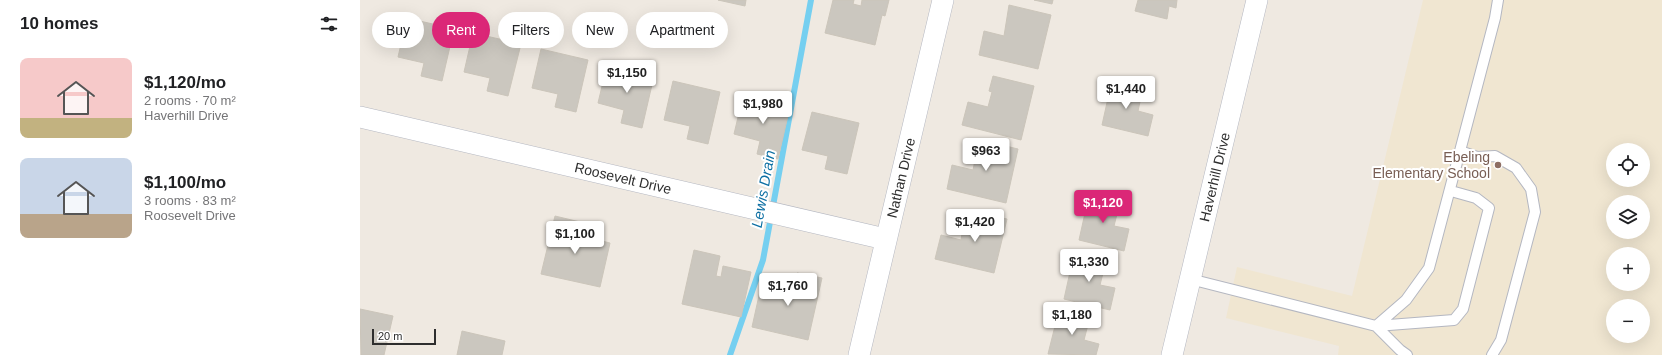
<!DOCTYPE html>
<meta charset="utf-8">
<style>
:root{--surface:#fff;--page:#f6f6f6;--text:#202124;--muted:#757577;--accent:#db2777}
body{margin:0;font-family:Arial,sans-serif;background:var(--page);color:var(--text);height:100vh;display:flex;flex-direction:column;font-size:15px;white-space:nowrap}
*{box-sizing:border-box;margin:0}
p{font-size:13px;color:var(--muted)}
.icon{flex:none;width:22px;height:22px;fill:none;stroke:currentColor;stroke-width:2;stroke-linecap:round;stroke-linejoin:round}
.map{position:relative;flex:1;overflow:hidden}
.side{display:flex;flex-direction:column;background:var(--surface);width:360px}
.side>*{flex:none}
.guide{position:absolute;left:12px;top:12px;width:380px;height:36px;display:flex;gap:8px}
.fabs{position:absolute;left:1246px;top:143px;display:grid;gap:8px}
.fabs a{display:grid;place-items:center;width:44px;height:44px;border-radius:50%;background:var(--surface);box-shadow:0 4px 16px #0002;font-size:20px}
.scale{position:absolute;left:12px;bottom:10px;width:64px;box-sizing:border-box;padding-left:4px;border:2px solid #2e2e2e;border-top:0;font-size:11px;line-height:14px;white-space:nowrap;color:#2e2e2e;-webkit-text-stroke:3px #fff;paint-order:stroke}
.price{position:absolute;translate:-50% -34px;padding:0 9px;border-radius:4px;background:#fff;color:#222;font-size:13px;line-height:26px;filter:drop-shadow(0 1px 2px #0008)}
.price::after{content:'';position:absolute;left:50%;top:24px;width:12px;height:9px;margin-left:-6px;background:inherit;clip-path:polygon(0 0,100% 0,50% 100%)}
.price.on{background:var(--accent);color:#fff}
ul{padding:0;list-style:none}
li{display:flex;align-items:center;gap:12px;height:100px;padding:0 20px}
li span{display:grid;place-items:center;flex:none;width:112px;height:80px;border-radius:8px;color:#555}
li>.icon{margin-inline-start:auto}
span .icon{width:48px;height:48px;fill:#fffc;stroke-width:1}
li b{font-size:17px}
h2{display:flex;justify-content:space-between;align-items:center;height:48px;padding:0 20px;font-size:17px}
.pill{padding:0 14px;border-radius:18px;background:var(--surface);box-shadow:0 4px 16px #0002;font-size:14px;line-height:36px}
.pill.on{background:var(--accent);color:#fff}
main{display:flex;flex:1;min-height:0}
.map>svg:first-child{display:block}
.education{fill:#f0e6d1;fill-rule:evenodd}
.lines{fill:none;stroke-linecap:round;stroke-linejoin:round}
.stream{stroke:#75cff0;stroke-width:6}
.building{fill:#cbc7bf;stroke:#cbc5ba}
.lane-casing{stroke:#b4b7c1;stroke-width:12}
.street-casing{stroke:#b4b7c1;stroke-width:22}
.lane{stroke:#fff;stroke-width:10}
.street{stroke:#fff;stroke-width:21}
.education-dot{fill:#8d6e63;stroke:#fff;stroke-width:1.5}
.labels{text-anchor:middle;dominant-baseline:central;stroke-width:4;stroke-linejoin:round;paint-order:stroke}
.education-label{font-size:14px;fill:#785e54;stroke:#fff;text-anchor:end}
.street-label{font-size:14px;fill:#2e2e2e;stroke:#fff}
.water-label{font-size:15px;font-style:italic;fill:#0d6fa3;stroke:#fff}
</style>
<main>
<section class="side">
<h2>10 homes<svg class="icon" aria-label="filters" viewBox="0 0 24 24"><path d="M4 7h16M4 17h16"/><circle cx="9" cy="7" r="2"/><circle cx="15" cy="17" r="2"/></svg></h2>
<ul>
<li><span style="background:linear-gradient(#f6c9c9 75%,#c2b280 0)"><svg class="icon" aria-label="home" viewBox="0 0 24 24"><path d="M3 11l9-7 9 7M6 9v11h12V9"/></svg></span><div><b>$1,120/mo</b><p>2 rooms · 70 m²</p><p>Haverhill Drive</p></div></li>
<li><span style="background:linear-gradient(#c9d6e8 70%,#b9a48a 0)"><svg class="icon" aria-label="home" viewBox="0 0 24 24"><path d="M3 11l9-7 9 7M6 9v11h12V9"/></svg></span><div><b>$1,100/mo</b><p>3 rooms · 83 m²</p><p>Roosevelt Drive</p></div></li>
</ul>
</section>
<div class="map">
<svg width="1302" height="355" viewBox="0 0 1302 355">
<rect width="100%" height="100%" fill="#efe9e1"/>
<path class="education" d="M1063,0H1302V355H978L979,346L866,318L877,267L992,296ZM1253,150H1283V180H1253ZM1253,202H1283V232H1253ZM1253,254H1283V284H1253ZM1253,306H1283V336H1253Z"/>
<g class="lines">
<path class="stream" d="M370,355L403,260L451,0"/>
</g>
<path class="building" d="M358,0H386L385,6Z
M473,0H494L493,4L501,6L502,0H529L525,16L522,15L515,45L465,33Z
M674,0H693L692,4Z
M778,0H817L816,8L809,6L807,19L775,11Z
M649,5L691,15L678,69L619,55L624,31L644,36Z
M47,18L94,29L82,81L61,76L64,63L38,57Z
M113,33L161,44L148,96L127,91L130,78L104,72Z
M181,49L228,60L216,112L195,107L198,94L172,88Z
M247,65L294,76L282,128L261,123L264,110L238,103Z
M633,76L674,86L661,140L602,125L608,102L628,107L632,92L629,91Z
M752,80L783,88L778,111L793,115L788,136L742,125Z
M313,81L360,92L348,144L327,139L330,126L304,120Z
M383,96L430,107L418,159L397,154L400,141L374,134Z
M452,112L499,123L487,174L465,169L468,156L442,150Z
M617,139L658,149L646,203L587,189L592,165L613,170L616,155H613Z
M729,195L760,202L754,226L769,229L764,251L719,240Z
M606,210L647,219L634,273L575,259L581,235L601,240Z
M195,216L220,222L217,235L250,243L240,287L181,274Z
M334,250L360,256L356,276L361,277L363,266L391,272L381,317L322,304Z
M714,254L746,261L740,285L755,288L750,310L704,299Z
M437,273L462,278L448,340L392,327L402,282L428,288L425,300L431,302Z
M0,309L33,316L24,355H1Z
M699,310L730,317L724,340L739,344L736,355L688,354Z
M102,331L145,341L142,355H97Z"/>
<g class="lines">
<g class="lane-casing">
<path id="lane" d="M1100,151L1135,18L1138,0
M830,279L1016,326L1094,320L1103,309L1129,208L1116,198L1091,191
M1047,355L1040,350L1016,326L1046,300L1069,268L1100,151L1117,157L1135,156L1156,168L1171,189L1175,212L1141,340L1132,355"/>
</g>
<g class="street-casing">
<g id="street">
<path id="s1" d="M0,117L525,239"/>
<path id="s2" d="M499,355L583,0"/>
<path id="s3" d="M812,355L897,0"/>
</g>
</g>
<use href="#lane" class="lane"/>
<use href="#street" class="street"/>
</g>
<circle class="education-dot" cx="1138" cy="165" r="4"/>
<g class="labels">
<g class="education-label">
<text x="1130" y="157">Ebeling<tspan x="1130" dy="16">Elementary School</tspan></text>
</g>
<g class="street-label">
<text stroke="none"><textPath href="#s2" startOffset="182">Nathan Drive</textPath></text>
<text stroke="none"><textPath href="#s3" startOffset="183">Haverhill Drive</textPath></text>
<text stroke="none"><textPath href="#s1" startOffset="270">Roosevelt Drive</textPath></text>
</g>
<g class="water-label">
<text transform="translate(403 189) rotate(-80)">Lewis Drain</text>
</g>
</g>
</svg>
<div class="fabs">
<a><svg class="icon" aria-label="locate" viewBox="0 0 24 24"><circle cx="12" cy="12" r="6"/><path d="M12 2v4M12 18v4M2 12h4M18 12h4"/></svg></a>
<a><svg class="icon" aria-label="layers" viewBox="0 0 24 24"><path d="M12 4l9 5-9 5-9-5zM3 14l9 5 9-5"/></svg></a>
<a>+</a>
<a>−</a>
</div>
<div class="scale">20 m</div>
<b class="price" style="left:267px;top:94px">$1,150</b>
<b class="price" style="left:766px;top:110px">$1,440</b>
<b class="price" style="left:403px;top:125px">$1,980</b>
<b class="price" style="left:626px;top:172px">$963</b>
<b class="price on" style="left:743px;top:224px">$1,120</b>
<b class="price" style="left:615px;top:243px">$1,420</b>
<b class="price" style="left:215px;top:255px">$1,100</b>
<b class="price" style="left:729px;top:283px">$1,330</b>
<b class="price" style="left:428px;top:307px">$1,760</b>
<b class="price" style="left:712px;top:336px">$1,180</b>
<div class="guide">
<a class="pill">Buy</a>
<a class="pill on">Rent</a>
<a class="pill">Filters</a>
<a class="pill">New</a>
<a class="pill">Apartment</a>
</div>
</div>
</main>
